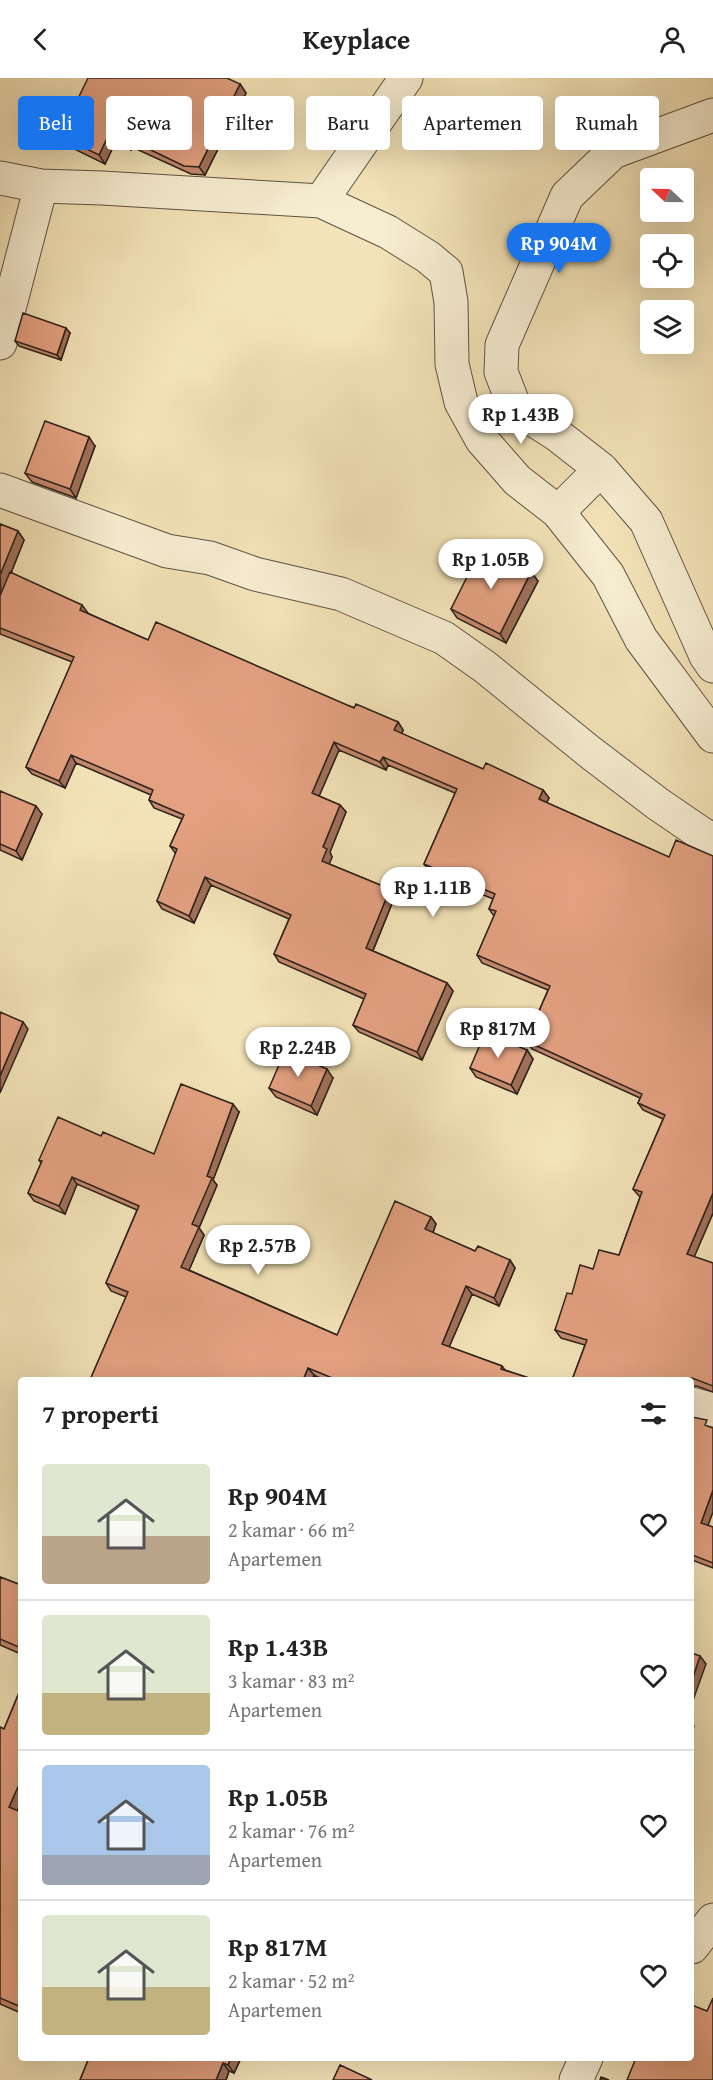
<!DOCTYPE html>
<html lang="id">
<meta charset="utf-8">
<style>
:root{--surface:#fff;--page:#f2f2f2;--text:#222;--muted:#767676;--line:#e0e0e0;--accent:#1a73e8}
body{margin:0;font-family:"Gentium Book Plus",serif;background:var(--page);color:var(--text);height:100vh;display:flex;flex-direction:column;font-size:22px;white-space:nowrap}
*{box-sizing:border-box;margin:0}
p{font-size:20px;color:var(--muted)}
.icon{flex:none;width:33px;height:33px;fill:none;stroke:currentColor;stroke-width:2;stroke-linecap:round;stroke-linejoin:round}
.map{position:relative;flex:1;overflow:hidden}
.drawer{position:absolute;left:18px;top:1299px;width:676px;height:684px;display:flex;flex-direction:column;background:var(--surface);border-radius:6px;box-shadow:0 6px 24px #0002}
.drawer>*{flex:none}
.guide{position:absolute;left:18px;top:18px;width:678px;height:54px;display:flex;gap:12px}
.needle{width:39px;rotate:292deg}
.tools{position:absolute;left:640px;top:90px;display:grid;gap:12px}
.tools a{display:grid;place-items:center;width:54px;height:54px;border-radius:6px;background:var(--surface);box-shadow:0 6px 24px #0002;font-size:30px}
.price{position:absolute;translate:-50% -51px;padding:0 14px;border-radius:21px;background:#fff;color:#222;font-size:20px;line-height:39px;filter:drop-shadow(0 2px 3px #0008)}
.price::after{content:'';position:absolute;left:50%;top:36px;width:18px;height:14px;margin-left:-9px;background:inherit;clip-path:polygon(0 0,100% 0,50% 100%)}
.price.on{background:var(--accent);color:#fff}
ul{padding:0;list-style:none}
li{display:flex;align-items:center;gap:18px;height:150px;padding:0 24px}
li+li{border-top:2px solid var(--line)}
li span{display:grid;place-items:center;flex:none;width:168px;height:120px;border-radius:6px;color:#555}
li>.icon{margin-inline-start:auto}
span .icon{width:72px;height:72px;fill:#fffc;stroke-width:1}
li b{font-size:26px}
h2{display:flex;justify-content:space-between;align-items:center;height:72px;padding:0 24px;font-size:26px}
.pill{padding:0 21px;border-radius:6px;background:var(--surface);box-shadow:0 6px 24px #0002;font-size:21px;line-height:54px}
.pill.on{background:var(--accent);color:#fff}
header{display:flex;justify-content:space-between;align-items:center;height:78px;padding:0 24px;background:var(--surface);font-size:27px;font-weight:700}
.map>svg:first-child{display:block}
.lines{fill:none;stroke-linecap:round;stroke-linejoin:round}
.minor-casing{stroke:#5f5243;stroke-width:35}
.minor{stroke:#f7edd1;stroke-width:33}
.wall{fill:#c48a6f;stroke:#2e221c;stroke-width:1.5}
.shaded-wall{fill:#a0715a;stroke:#2e221c;stroke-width:1.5}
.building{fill:#e4a181;stroke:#2e221c;stroke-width:1.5}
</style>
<header><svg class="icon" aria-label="back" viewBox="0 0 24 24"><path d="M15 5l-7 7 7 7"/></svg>Keyplace<svg class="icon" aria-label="person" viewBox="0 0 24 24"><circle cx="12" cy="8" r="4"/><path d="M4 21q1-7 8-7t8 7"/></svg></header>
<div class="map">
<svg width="713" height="2002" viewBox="0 0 713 2002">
<rect width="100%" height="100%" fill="#f3e3b8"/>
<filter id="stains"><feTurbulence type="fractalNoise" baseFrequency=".00333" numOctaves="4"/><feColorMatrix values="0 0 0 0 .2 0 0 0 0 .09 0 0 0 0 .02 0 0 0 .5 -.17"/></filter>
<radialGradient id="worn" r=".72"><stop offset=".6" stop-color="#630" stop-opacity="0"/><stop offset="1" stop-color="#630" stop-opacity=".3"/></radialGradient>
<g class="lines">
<g class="minor-casing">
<path id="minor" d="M0,100L41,108L102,110L321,123L388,154L428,179L446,194L451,224L452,286L461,324L482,362L517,402L558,434L601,391L646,443L706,578L713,588
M321,123L406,0
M0,265L41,108
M601,391L556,356L515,330L501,294L502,267L567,118L613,74L713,37
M0,412L167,473L210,480L255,496L341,516L444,560L485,589L591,675L658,726L702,756L713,761
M558,434L608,497L641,561L713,658
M692,1326L713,1332
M692,1869L713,1842
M576,2002L586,1980"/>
</g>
<use href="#minor" class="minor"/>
</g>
<path class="wall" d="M240,6L246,15L205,97L191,96L132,69L131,72L115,65L105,86L66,67L60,58Z
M70,255L61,282L19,268L15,263Z
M95,368L76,420L32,404L25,395Z
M0,446L18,453L24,462L11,495L87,535L148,562L398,644L403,652L402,656L483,691L543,712L549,720L546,725L713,1135L694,1179L713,1185V1314L697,1308H692V1302H572L585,1267L561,1260L555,1252L572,1216L593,1191L619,1177L640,1119L633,1111L663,1041L643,1032L638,1025L640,1020L532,971L526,963L548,912L482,885L477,877L494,838L489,831L493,821L430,794L424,786L455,715L388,687L386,692L339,672L319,718L340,727L346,734L330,774L332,779L329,786L390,811L395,818L373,873L447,905L453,913L422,982L359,954L353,947L364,921L279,884L274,876L289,841L211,807L194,845L162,831L157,823L176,776L170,768L182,741L154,730L149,722L151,717L76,685L65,710L32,696L26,689L72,584L0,556Z
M531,494L538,503L506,565L457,540L451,531Z
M0,713L42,736L22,782L0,772Z
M527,972L533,981L517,1016L476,999L470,990Z
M333,1000L317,1037L276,1019L269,1010Z
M239,1034L213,1102L217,1107L199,1150L204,1157L189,1192L337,1257L431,1139L436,1146L433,1155L475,1173L510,1182L515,1190L499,1228L472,1216L449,1269L502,1288L505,1292L535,1302H324L314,1297L312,1302H90L126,1219L111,1213L106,1205L137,1132L77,1106L65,1136L34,1123L28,1115L41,1085L39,1082L101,1058L154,1076Z
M692,1339L708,1448L713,1449V1490L692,1482Z
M0,1499L21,1507V1576L0,1567Z
M21,1610V1724L18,1733L21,1734V1935L0,1926V1649L4,1651Z
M89,1980H241L234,1995L229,1993L226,2002H80Z"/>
<path class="shaded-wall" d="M240,6L246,15L205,97L199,89Z
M109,56L115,65L105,86L99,77Z
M126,60L132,69L131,72L124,64Z
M66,250L70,255L61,282L57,277Z
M89,359L95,368L76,420L70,411Z
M18,453L24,462L1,520L0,497Z
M531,494L538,503L506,565L500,556Z
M82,527L88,535L85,540L80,532Z
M398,644L403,652L400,660L394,652Z
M334,664L339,672L317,723L312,715Z
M71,677L76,685L65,710L59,703Z
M383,679L388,687L386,692L380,684Z
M543,712L549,720L544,729L539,721Z
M340,727L346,734L330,774L332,779L327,791L322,783L323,769Z
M36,728L42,736L22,782L16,773Z
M205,799L211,807L194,845L189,838Z
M390,811L395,818L371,877L366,870Z
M447,905L453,913L422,982L417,974Z
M23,944L28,951L0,1015V998Z
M527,972L533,981L517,1016L511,1007Z
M327,991L333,1000L317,1037L311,1028Z
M233,1026L239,1034L213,1102L217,1107L199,1150L204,1157L187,1197L181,1189L192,1146L207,1098Z
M72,1099L77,1106L65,1136L59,1128Z
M713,1115V1135L692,1184L687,1176Z
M431,1139L436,1146L431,1159L425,1151Z
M510,1182L515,1190L499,1228L494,1220Z
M466,1208L472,1216L447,1274L442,1266Z
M308,1290L314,1297L312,1302H303Z
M713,1412V1434L706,1453L701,1445Z
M700,1578L706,1586L692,1625V1602Z
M692,1644L694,1648L692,1654Z
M21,1702V1724L15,1738L9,1729Z
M231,1980H241L234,1995L228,1987Z
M223,1985L229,1993L226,2002H216Z"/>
<path class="building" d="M88,0H227L240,6L199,89L184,88L126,60L124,64L109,56L99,77L60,58Z
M23,235L66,250L57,277L15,263Z
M45,343L89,359L70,411L25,395Z
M0,446L18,453L0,497Z
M482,469L531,494L500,556L451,531Z
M10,494L82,527L80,532L148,562L156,544L354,630L356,626L398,644L394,652L483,691L486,685L543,712L539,721L669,779L676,762L713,778V1115L687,1176L713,1185V1308L692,1300H683L679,1302H572L587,1262L555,1252L567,1215L572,1216L580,1187L593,1191L599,1172L619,1177L642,1114L633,1111L665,1037L638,1025L642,1016L526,963L550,908L477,877L496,833L489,831L495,816L424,786L457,711L383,679L380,684L334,664L312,715L340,727L323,769L327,771L322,783L390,811L366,870L447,905L417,974L353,947L366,916L274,876L291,837L205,799L189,838L157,823L177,771L170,768L184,737L149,722L153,712L71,677L59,703L26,689L74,579L0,550V518Z
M0,713L36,728L16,773L0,766Z
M0,934L23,944L0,998Z
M485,955L527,972L511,1007L470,990Z
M285,973L327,991L311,1028L269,1010Z
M181,1006L233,1026L207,1098L212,1100L192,1146L199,1149L181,1189L337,1257L395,1123L431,1139L425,1151L475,1173L478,1168L510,1182L494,1220L466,1208L442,1266L502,1288L501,1291L535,1302H337L308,1290L303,1302H90L128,1214L106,1205L139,1128L72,1099L59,1128L28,1115L42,1083L39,1082L58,1039L101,1058L103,1054L154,1076Z
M692,1339L707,1342L705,1347L713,1350V1412L701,1445L713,1449V1485L692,1477Z
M0,1499L21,1507V1570L0,1561Z
M692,1575L700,1578L692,1602Z
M21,1610V1702L9,1729L21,1734V1929L0,1920V1649L4,1651Z
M713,1920V2002H627L636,1980H692V1927L707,1933Z
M89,1980H231L228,1987L223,1985L216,2002H80Z
M340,1987L372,2002H333Z
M601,1999L609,2002H600Z"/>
<rect width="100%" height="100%" filter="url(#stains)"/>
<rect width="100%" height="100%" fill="url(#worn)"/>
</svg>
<div class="tools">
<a><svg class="needle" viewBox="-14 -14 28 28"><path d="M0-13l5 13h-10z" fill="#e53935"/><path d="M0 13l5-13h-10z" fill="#767676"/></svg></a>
<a><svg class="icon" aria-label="locate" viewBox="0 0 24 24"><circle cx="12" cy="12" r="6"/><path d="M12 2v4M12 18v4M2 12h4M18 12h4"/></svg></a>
<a><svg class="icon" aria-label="layers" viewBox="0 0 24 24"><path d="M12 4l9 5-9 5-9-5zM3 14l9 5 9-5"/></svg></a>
</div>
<b class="price on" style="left:559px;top:196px">Rp 904M</b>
<b class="price" style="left:521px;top:367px">Rp 1.43B</b>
<b class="price" style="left:491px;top:512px">Rp 1.05B</b>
<b class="price" style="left:433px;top:840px">Rp 1.11B</b>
<b class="price" style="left:498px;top:981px">Rp 817M</b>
<b class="price" style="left:298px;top:1000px">Rp 2.24B</b>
<b class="price" style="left:258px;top:1198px">Rp 2.57B</b>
<div class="guide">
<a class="pill on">Beli</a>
<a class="pill">Sewa</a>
<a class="pill">Filter</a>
<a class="pill">Baru</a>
<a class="pill">Apartemen</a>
<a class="pill">Rumah</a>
</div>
<section class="drawer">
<h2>7 properti<svg class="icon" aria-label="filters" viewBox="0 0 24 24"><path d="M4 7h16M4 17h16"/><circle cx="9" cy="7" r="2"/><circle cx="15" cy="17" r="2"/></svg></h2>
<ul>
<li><span style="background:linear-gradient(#dfe7d0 60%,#b9a48a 0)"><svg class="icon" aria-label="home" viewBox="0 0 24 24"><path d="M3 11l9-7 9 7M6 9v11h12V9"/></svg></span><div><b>Rp 904M</b><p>2 kamar · 66 m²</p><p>Apartemen</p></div><svg class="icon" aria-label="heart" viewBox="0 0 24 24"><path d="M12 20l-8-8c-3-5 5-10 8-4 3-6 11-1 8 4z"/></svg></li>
<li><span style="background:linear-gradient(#dfe7d0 65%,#c2b280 0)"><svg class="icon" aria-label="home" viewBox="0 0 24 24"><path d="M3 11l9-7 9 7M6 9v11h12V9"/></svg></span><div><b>Rp 1.43B</b><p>3 kamar · 83 m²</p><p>Apartemen</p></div><svg class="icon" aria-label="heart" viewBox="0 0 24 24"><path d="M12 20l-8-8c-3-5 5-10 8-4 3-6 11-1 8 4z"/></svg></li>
<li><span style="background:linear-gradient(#a9c7e8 75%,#9aa5b1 0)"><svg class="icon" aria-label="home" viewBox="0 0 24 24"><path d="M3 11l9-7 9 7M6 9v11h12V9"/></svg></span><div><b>Rp 1.05B</b><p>2 kamar · 76 m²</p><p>Apartemen</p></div><svg class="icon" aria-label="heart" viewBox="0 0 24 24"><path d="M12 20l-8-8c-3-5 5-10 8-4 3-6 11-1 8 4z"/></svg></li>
<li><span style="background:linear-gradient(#dfe7d0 60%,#c2b280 0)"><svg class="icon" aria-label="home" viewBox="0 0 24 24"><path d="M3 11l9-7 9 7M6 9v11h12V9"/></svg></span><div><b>Rp 817M</b><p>2 kamar · 52 m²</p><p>Apartemen</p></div><svg class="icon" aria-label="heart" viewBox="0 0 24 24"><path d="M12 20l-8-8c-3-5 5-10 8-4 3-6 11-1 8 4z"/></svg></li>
</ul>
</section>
</div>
